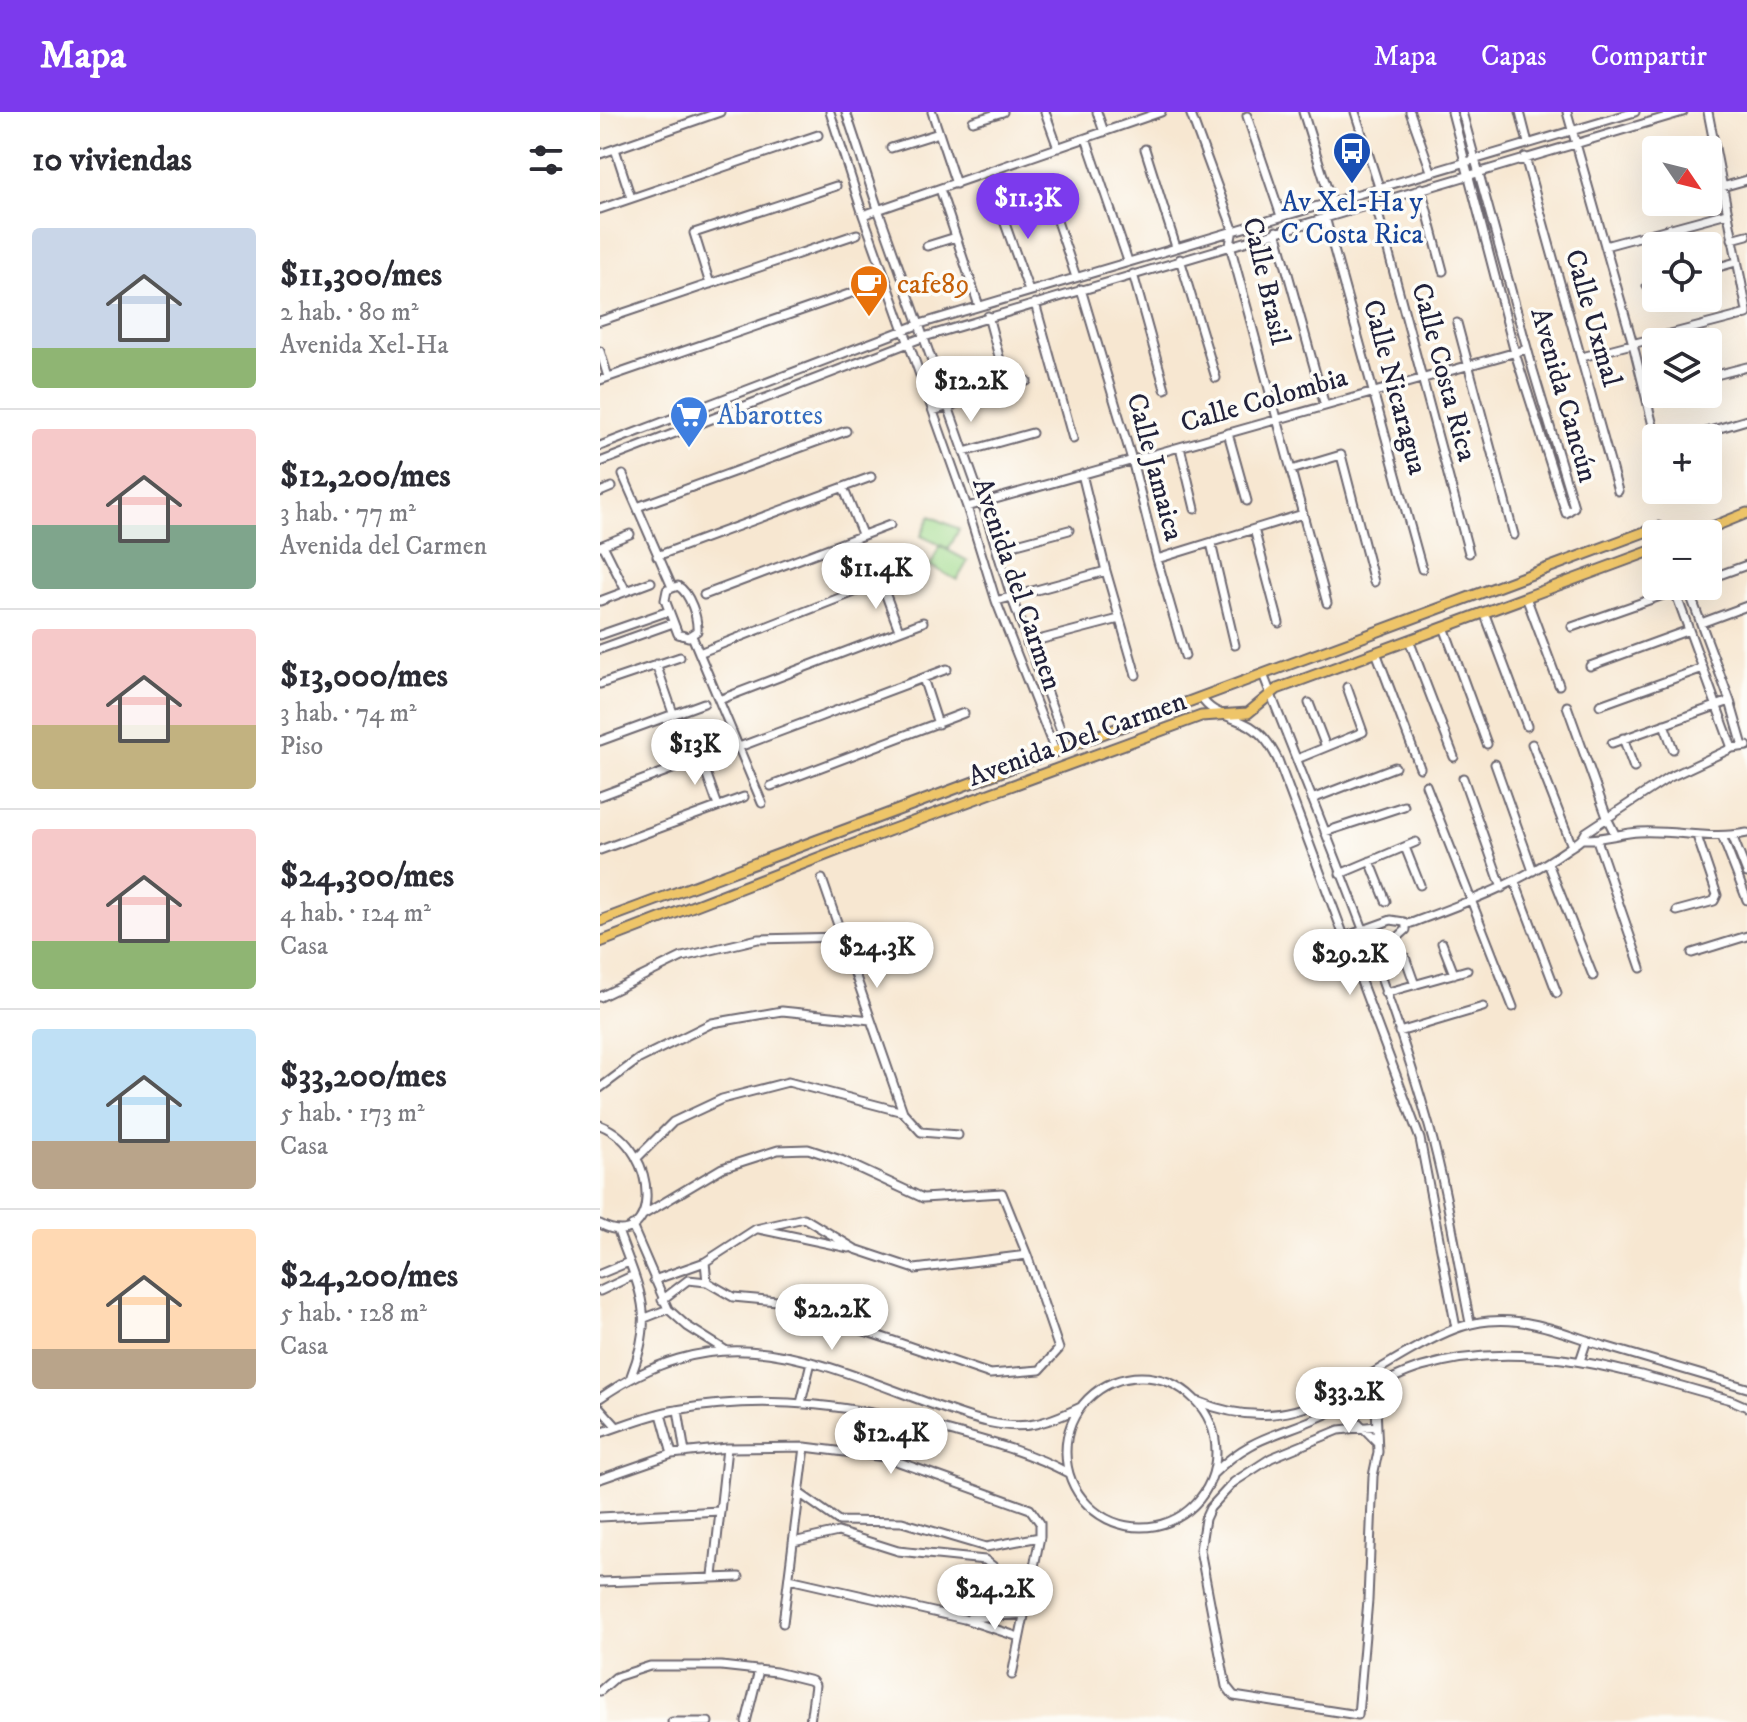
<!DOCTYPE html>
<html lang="es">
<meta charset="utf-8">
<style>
:root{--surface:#fff;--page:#f2f2f3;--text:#2b2b33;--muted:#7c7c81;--line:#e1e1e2;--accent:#7c3aed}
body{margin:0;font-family:"IM FELL DW Pica",serif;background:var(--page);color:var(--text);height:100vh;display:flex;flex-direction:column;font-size:30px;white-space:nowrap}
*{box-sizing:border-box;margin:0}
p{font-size:26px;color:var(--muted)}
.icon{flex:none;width:44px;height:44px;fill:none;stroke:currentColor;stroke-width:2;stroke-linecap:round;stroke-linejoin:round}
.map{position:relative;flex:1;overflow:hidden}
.details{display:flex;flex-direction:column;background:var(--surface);width:600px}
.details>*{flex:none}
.needle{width:52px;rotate:125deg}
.controls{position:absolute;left:1042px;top:24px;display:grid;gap:16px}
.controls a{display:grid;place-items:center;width:80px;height:80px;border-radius:8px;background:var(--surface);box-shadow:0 8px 32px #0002;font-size:40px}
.price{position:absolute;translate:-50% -68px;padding:0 18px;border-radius:28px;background:#fff;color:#222;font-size:26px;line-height:52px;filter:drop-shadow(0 2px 4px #0008)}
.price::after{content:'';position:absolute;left:50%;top:48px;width:24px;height:18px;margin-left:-12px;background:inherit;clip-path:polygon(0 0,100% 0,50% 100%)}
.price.on{background:var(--accent);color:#fff}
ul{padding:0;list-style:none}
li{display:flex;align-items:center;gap:24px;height:200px;padding:0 32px}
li+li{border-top:2px solid var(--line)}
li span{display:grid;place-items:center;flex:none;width:224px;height:160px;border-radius:8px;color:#555}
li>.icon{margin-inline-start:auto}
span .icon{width:96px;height:96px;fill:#fffc;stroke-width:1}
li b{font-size:34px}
h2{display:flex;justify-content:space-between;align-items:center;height:96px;padding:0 32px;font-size:34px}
header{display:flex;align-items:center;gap:48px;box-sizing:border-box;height:112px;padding:0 40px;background:var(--accent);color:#fff}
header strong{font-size:38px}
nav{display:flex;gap:44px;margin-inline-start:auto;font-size:28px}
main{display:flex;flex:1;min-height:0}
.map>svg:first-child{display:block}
.green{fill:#a1db8e;stroke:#627e64;stroke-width:2}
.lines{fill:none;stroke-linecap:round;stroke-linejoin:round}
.minor-casing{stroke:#6d6770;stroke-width:11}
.major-casing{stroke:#6d6770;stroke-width:13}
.minor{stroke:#fff;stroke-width:7}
.major{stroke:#eec569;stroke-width:9}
.labels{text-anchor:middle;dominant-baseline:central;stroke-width:7;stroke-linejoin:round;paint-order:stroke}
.transit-label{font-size:28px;fill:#164399;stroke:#fdfcf7}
.street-label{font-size:28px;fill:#22223b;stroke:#fdfcf7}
.food-label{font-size:28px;fill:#c56008;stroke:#fdfcf7;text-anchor:start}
.shop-label{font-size:28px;fill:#366cbe;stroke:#fdfcf7;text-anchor:start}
</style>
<header>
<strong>Mapa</strong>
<nav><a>Mapa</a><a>Capas</a><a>Compartir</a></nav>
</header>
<main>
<section class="details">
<h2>10 viviendas<svg class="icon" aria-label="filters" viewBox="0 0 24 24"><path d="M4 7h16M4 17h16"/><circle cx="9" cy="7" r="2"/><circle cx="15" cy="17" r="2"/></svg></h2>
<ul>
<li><span style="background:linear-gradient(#c9d6e8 75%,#8fb573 0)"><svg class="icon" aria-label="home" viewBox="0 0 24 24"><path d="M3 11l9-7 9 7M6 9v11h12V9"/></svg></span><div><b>$11,300/mes</b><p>2 hab. · 80 m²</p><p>Avenida Xel-Ha</p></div></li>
<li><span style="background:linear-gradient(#f6c9c9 60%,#7fa58c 0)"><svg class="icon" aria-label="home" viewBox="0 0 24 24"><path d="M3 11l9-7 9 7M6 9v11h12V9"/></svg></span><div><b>$12,200/mes</b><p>3 hab. · 77 m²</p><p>Avenida del Carmen</p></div></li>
<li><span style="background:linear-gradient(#f6c9c9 60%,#c2b280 0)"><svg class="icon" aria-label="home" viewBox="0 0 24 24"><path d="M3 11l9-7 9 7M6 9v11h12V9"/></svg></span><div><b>$13,000/mes</b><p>3 hab. · 74 m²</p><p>Piso</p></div></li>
<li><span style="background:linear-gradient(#f6c9c9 70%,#8fb573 0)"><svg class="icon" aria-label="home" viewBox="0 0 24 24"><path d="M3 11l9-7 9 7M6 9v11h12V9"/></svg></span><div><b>$24,300/mes</b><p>4 hab. · 124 m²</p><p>Casa</p></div></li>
<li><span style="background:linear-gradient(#bfe0f5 70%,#b9a48a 0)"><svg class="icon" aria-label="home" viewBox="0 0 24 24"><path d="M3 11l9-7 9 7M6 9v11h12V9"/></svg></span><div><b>$33,200/mes</b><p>5 hab. · 173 m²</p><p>Casa</p></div></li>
<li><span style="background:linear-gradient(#ffd9b3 75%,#b9a48a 0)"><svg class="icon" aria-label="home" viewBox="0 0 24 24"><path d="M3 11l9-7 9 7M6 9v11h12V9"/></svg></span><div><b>$24,200/mes</b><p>5 hab. · 128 m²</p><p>Casa</p></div></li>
</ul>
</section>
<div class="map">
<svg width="1147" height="1610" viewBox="0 0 1147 1610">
<rect width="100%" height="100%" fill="#fdfcf7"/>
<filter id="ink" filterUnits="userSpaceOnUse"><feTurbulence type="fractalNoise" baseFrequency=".0125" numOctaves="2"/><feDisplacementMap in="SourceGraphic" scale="16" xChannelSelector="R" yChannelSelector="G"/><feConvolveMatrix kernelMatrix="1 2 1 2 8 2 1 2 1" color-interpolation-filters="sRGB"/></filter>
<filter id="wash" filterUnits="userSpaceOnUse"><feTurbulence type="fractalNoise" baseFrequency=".006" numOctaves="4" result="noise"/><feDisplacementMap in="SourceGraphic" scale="32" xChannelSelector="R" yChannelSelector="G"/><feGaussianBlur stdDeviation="1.8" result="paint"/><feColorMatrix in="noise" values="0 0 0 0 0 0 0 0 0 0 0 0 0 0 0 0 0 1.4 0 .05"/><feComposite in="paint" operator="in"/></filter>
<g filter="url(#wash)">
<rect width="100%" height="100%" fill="#f7e7d1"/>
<path class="green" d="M330,404L359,417L349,437L321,424Z
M340,434L368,449L357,468L330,454Z"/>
</g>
<g filter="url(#ink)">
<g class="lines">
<g class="minor-casing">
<path id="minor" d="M230,0L263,103L367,395L396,489L455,639
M246,0L278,97L382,390L411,484L467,635
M332,0L356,72
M445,0L458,36
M497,0L504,20
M590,0L633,117L630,133L727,491
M703,0L731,89
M755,0L779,75
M810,0L831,59
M852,0L915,241L966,401L974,395L933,258L862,0
M920,0L928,31
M967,0L1033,232L1056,326
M1108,0L1147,199
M647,4L681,104
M373,9L403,0
M486,26L528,149
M291,36L339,21
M15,37L31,86
M545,37L576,135
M0,42L120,0
M925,45L1018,379
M445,74L476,165
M1122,75L1147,68
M821,76L843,159
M340,77L379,194
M397,89L429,179
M775,90L869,441
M0,97L218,23
M263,103L561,0
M725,105L822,457
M676,119L725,294
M1132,127L1147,123
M327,134L356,125
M1005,134L1127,101
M580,147L616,266
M1108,158L1136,150
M533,162L565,277
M110,172L94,121L236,74
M1047,174L1056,171
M481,177L532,348L557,447L585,544
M435,191L473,327
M388,204L407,274
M0,209L257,122
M857,211L914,423
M0,239L8,265
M982,245L1147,202
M1108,265L1147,255
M0,268L269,175
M333,299L427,269
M628,321L647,389
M1086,326L1147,308
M0,334L320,212L1035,0
M580,335L595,397
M364,340L432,321
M0,350L324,225L1083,0
M691,358L741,343L774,470
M482,362L506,459L536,563
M23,363L72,475
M243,375L262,422
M0,380L12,375
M37,395L246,319
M367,395L927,237
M654,417L679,511
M611,431L635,533
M3,433L26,479
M0,434L30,422
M398,437L469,418
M57,444L271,365
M557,447L703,402
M1108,467L1147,453
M281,470L299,518
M78,474C90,481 98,506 97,519L88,525L78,522L65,488L67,478Z
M1073,474L1132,636
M1087,474L1130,589L1143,634
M104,483L290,413
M926,485L959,573
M0,489L51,470
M396,489L506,459
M884,500L927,614
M1101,511L1147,494
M844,515L887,632
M972,515L1089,474
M0,523L69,499
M92,524L162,691
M809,528L854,645
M427,531L519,507
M0,537L73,511
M776,540L820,656
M99,541L303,461
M56,552L73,601
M990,554L1089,518
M663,562C720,710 786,861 829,1014C847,1078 857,1146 870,1211
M323,566L338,612
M0,572L80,545
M601,585C611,603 633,604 650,614C664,623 671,634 678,648L820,1027L856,1216
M119,588L323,510
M709,591L726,635
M1000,593L1103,556
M967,594L1008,708L1015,722
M1064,612L1073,637
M1023,626L1034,656
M0,629L104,591
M1012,631L1130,589
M932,632L972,734
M139,635L347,557
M101,646L118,694
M697,647L763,620L747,575
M895,652L933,759
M863,666L902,776
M826,673L913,895
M171,674L364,601
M0,684L123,638
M712,687L795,655
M725,720L804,694
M1132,723L1147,761
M1122,724L1147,788
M983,727C1002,728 1020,721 1039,720C1076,718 1111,728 1147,721
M997,728L1041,856
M805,735L820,773
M0,738L144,685
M770,749L786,789
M948,751L993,864
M740,762L816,730
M222,767L303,1000
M915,770L957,881
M1077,799L1114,789L1117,783L1097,724
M744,825L791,808L804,810L806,813
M842,831L854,862
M1092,841L1147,824
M751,844L796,827L806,818V813C865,791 917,773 969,736C976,731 982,729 986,720L1068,666L1132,636L1147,634
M805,845L815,873
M785,881L867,858
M0,885L82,845L158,827L242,825
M799,920L883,895
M0,976L39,947L112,911L182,899L271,908
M0,1013C63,1038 60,1144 0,1112
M38,1045L73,1010L122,987L188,970L303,1000L321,1020L358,1023
M43,1103L122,1056L178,1038L208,1037L241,1048L323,1086L402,1081L427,1143L459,1237L440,1258L390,1262L177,1189L133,1185L107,1170L105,1150L156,1117L204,1106L255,1137L315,1157L427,1143
M32,1114L68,1197L87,1214L125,1238
M159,1117L249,1136
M18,1119C39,1178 56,1201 31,1264
M0,1162L29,1150
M54,1168L105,1150
M0,1179L34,1163
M62,1188L88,1168L107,1170
M45,1206L68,1197
M980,1249L987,1228
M466 1340a75 75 0 1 1 150 0a75 75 0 1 1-150 0Z
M0,1286C122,1201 210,1248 334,1293C365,1304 402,1319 435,1312C451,1309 466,1302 481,1295
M597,1289C693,1328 741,1276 821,1233C843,1221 864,1211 889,1209C929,1205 964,1221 1001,1233C1050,1247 1098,1262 1147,1276
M201,1291L211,1250
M742,1294L777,1330
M0,1296L17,1315
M78,1298L85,1341
M61,1302L72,1342
M776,1314L739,1318L671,1346L634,1370L610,1396L605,1407L600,1438L626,1574L634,1584L758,1603L768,1488L773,1364L778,1340L776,1294L781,1274
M0,1321C25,1313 50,1302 76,1298C170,1281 262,1294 353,1320C393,1331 431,1341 468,1361
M613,1362C651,1324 678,1324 724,1303C756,1289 787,1265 822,1255C925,1224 1031,1260 1131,1288L1147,1295
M0,1367L72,1342L127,1336L205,1335L285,1345L430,1397L440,1411V1425L412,1563
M199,1381L239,1409L302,1410L386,1435L440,1425
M0,1405L120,1399
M193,1430L238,1420L298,1439L385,1448L404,1463L427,1491
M113,1464L127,1336
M189,1467L364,1507L419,1525
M0,1470L139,1465
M370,1506L424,1502
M183,1511L205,1335
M0,1579L16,1565L50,1554H121L176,1560L212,1569L215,1573L210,1610
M72,1610H108
M146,1610L159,1558"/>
</g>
<g class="major-casing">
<path id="major" d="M1095,422L1147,401
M0,809L1058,415
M0,830L288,719L601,604L648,601L677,577L1056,437"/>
</g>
<use href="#minor" class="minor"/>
<use href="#major" class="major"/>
</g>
</g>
<defs>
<g id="bus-pin" transform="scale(2)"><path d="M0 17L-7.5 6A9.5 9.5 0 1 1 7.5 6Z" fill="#1a4fb4" stroke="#fdfcf7"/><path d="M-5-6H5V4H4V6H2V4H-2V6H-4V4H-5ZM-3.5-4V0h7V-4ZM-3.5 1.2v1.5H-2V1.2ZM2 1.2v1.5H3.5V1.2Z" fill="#fff"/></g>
<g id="cafe-pin" transform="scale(2)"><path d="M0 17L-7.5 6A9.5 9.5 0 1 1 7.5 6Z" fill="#e8710a" stroke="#fdfcf7"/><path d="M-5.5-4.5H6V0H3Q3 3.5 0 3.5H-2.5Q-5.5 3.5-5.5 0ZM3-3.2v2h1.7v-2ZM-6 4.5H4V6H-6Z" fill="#fff"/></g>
<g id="supermarket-pin" transform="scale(2)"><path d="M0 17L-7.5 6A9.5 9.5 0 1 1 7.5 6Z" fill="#3f7fe0" stroke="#fdfcf7"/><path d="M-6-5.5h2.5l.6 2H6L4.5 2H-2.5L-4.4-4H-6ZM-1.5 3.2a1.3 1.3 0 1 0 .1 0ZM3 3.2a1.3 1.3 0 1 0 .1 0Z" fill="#fff"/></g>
</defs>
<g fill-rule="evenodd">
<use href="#bus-pin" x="752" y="39"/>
<use href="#cafe-pin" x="269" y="172"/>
<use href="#supermarket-pin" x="89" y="303"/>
</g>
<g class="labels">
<g class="transit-label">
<text x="752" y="90">Av Xel-Ha y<tspan x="752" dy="32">C Costa Rica</tspan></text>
</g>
<g class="street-label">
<text transform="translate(666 169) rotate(77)">Calle Brasil</text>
<text transform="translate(993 206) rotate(74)">Calle Uxmal</text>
<text transform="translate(844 260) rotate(75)">Calle Costa Rica</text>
<text transform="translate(795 275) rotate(75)">Calle Nicaragua</text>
<text transform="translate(964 283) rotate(74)">Avenida Cancún</text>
<text transform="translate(664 288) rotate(-16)">Calle Colombia</text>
<text transform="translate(555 355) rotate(75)">Calle Jamaica</text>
<text transform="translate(417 472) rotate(71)">Avenida del Carmen</text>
<text transform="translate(477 627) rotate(-20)">Avenida Del Carmen</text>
</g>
<g class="food-label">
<text x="297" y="172">cafe89</text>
</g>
<g class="shop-label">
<text x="117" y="303">Abarottes</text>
</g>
</g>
</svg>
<div class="controls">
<a><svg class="needle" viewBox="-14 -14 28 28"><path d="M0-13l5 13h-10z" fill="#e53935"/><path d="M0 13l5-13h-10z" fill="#7c7c81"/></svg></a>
<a><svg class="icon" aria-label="locate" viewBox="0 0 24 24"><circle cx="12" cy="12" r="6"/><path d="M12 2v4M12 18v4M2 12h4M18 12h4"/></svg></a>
<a><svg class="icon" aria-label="layers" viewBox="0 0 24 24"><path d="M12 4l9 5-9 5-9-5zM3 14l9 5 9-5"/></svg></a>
<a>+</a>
<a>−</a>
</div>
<b class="price on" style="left:428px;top:129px">$11.3K</b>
<b class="price" style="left:371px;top:312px">$12.2K</b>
<b class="price" style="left:276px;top:499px">$11.4K</b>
<b class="price" style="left:95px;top:675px">$13K</b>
<b class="price" style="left:277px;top:878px">$24.3K</b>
<b class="price" style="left:750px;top:885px">$29.2K</b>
<b class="price" style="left:232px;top:1240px">$22.2K</b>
<b class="price" style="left:749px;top:1323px">$33.2K</b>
<b class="price" style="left:291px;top:1364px">$12.4K</b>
<b class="price" style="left:395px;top:1520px">$24.2K</b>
</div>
</main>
